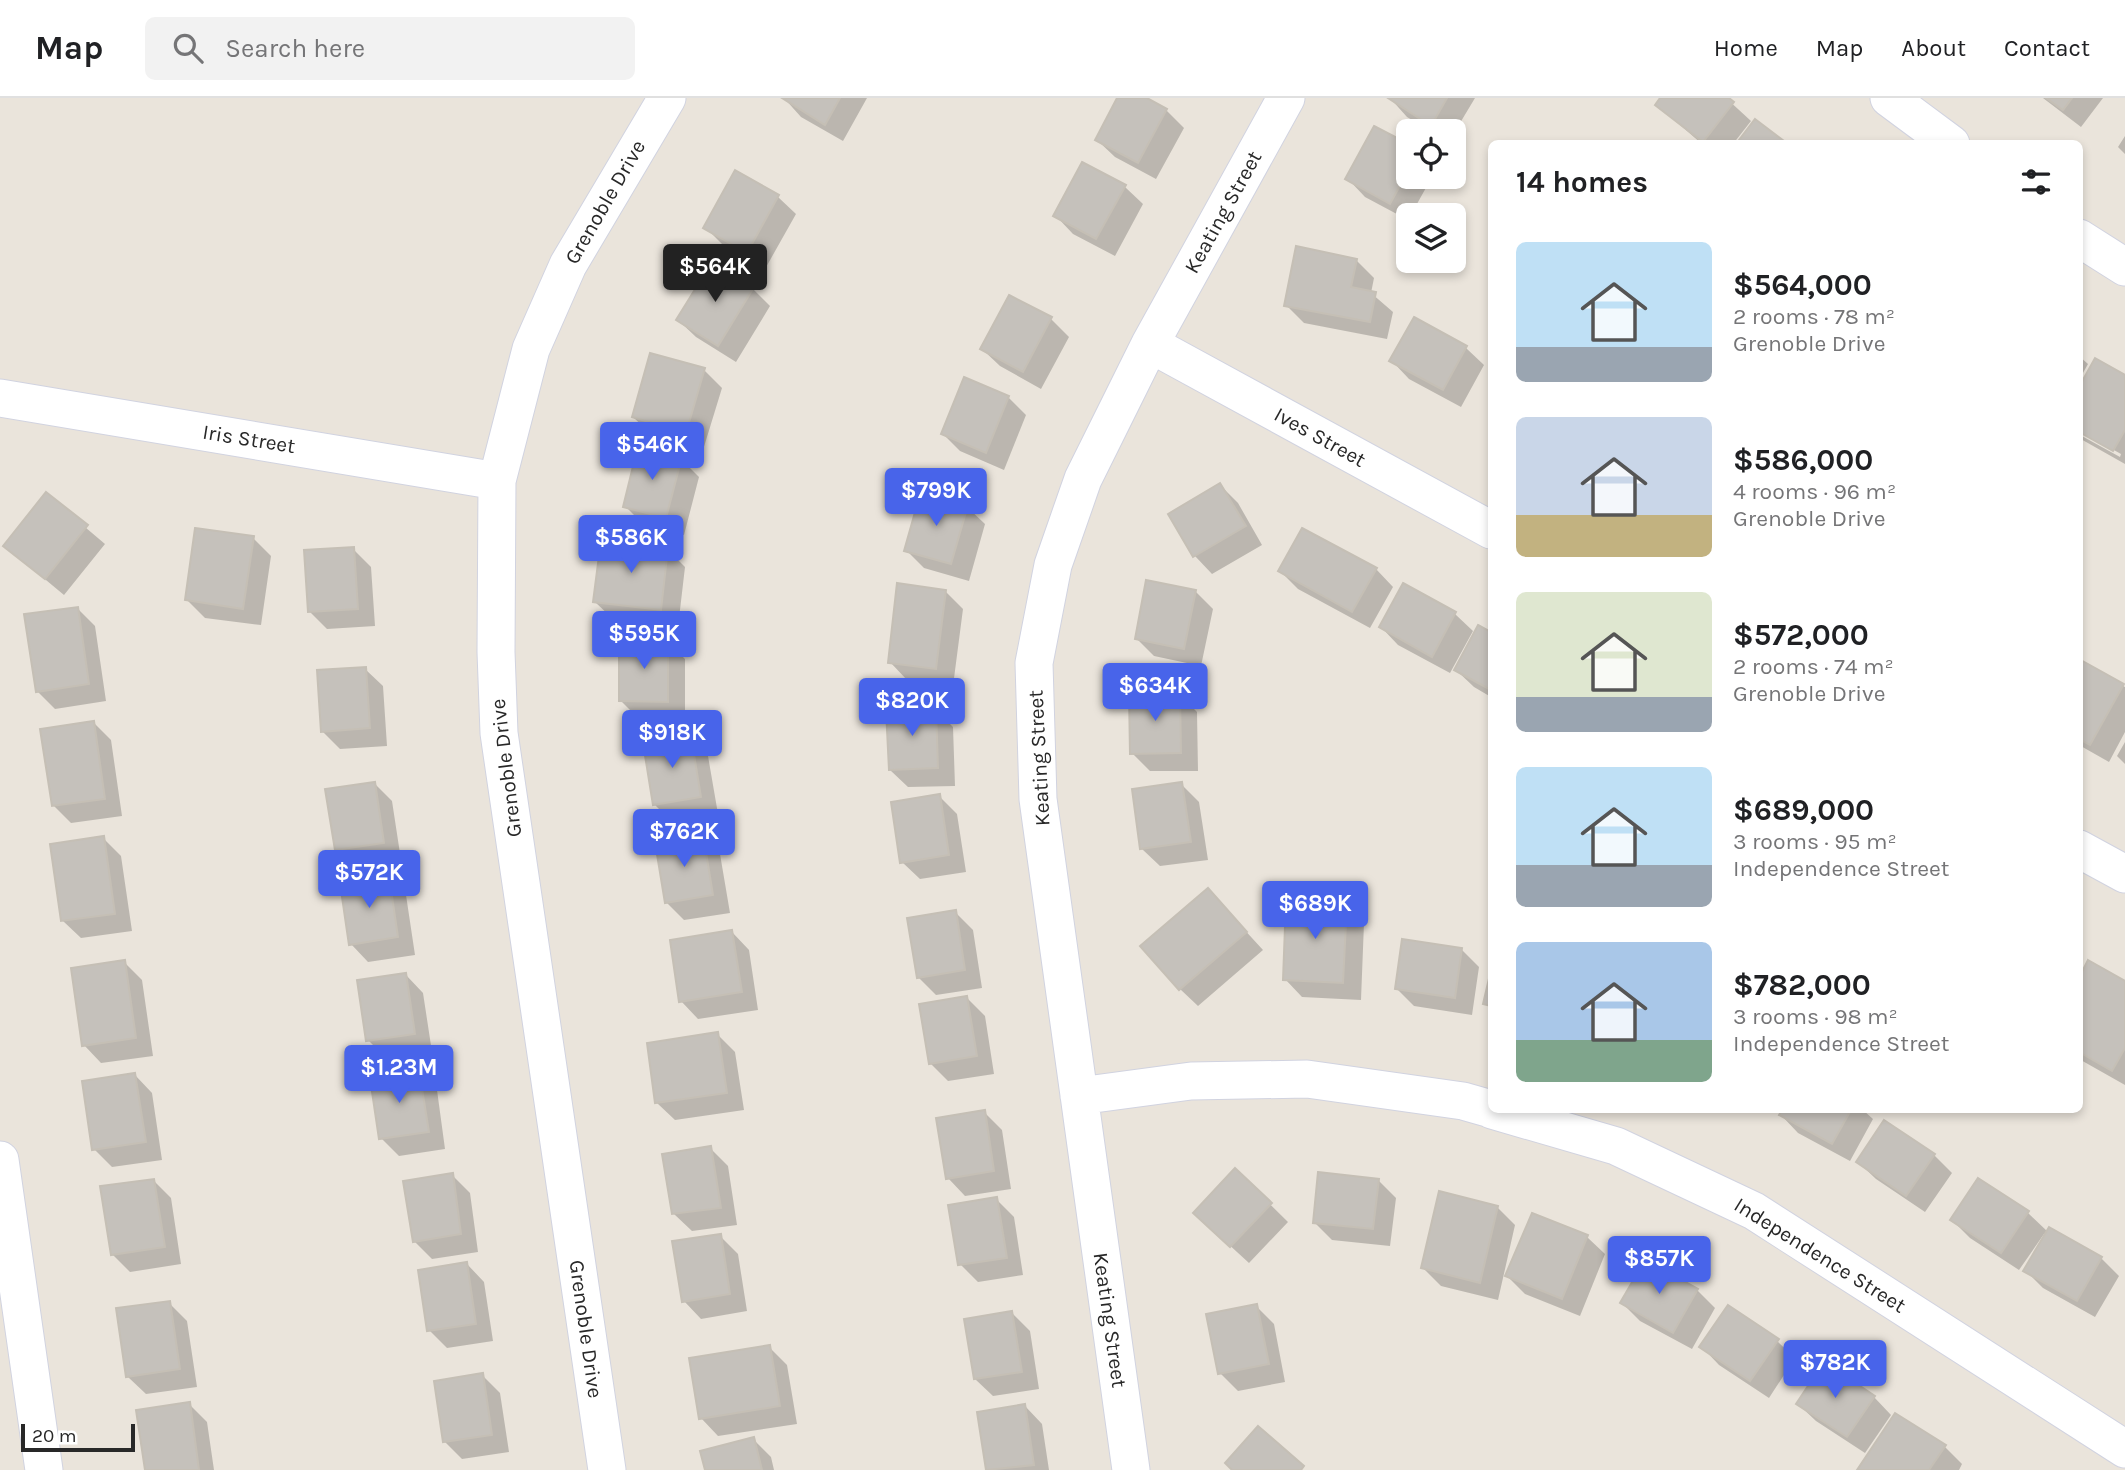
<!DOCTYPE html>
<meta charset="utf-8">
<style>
:root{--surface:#fff;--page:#f2f2f2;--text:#202124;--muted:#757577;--line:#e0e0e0;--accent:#4864ea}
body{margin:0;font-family:Karla,sans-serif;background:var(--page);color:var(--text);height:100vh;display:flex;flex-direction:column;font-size:26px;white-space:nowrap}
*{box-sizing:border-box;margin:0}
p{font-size:23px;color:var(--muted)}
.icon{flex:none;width:38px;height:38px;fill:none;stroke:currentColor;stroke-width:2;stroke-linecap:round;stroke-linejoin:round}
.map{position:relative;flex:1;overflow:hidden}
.details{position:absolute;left:1488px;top:42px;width:595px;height:973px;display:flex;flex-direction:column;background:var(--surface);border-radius:10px;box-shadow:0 4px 10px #0003}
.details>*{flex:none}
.controls{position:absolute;left:1396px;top:21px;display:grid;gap:14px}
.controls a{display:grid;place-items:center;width:70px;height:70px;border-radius:10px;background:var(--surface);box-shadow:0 4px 10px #0003;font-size:35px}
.scale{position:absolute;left:21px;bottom:18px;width:114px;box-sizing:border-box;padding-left:7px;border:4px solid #282828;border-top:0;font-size:19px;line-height:24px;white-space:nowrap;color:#282828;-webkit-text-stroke:5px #fff;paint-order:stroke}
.price{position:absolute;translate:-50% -60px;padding:0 16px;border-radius:7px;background:var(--accent);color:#fff;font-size:23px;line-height:46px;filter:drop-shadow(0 2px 4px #0008)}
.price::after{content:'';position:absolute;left:50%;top:42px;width:21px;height:16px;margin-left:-10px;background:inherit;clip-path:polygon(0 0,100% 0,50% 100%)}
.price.active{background:#222;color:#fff}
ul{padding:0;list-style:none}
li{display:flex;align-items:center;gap:21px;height:175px;padding:0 28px}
li span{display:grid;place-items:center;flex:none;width:196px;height:140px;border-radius:10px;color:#555}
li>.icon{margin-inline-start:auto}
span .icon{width:84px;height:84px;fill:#fffc;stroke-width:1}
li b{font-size:30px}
h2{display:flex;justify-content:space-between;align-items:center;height:84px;padding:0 28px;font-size:30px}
header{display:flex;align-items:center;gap:42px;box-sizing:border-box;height:98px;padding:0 35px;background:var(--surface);border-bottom:2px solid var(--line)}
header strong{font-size:33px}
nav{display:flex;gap:38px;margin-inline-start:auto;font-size:24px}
.search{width:490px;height:63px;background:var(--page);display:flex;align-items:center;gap:18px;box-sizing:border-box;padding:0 24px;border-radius:10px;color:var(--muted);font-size:26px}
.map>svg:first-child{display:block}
.shadow{fill:#0003;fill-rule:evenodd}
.building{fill:#c5c1bb;stroke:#c5bfb5;stroke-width:2}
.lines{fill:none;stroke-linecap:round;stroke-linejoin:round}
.minor-casing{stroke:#d1d3e0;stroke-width:39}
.minor{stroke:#fff;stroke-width:37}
.labels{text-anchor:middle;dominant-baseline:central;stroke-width:5;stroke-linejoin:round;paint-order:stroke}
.street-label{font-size:21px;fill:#282828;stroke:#fff}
</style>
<header>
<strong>Map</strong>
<div class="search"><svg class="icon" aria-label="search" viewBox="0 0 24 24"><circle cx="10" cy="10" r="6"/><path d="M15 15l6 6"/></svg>Search here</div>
<nav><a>Home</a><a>Map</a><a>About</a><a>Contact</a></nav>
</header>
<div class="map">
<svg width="2125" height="1372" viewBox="0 0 2125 1372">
<rect width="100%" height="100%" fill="#eae4db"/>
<path class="shadow" d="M784,0H867L843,43L801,19Z
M1119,0H1144L1166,12L1184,30L1156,81L1115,59L1097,42Z
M1390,0H1475L1454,35L1431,33L1407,19Z
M1662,0H1726L1751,23L1733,46H1702L1657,7Z
M2043,0H2103L2081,29Z
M2125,38V56L2118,49Z
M1409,48V79H1432L1408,122L1365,99L1348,81Z
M1125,89L1143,106L1115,158L1073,136L1056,118Z
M778,99L796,116L765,171L723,147L705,129Z
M1356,162L1374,180L1371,195L1393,214L1387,241L1304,225L1286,207Z
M753,191L770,208L736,264L696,239L678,222Z
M1051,221L1069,239L1041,291L1000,268L982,251Z
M1466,250L1484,267L1461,309L1409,281L1392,263Z
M2079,258L2088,266L2079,282Z
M704,272L722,290L703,352L651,336L633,319Z
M2125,279V366L2079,340V292ZM2080,333L2121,356L2120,359L2080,337Z
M965,281L1008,299L1026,317L1004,372L960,353L943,336Z
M681,361L699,379L684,437L643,426L625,408Z
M1220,387L1238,405L1262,447L1212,476L1195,458Z
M46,396L105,446L64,497L5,448Z
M967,409L985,426L969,483L924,470L906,452Z
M253,440L271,458L261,527L205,520L187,502Z
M353,451L371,469L375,528L327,531L310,514Z
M667,451L685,469L678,529L613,521L595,504Z
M1376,471L1393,489L1370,530L1298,491L1280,473Z
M1404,487L1455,516L1473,533L1450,575L1398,547L1381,529Z
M945,493L963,511L953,588L907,582L890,564Z
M1195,493L1213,511L1201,568L1154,558L1137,541Z
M77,510L95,528L106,603L55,611L37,593Z
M1491,536V599L1474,589L1456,572Z
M667,544L685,561V621L638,620L621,603Z
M2079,563L2125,589V634L2109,664L2079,647Z
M365,571L383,588L387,648L340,651L322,633Z
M1179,596L1197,614L1198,673H1150L1132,655Z
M935,611L953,629L955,688L908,689L890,672Z
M94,625L111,642L122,718L71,725L53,707Z
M690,640L708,658L718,716L672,724L654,706Z
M2125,644V666L2117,658Z
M374,685L392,703L401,762L354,769L336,751Z
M1181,686L1199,704L1208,762L1160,768L1142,751Z
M939,698L957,716L966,774L920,781L902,764Z
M702,738L720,756L730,815L684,822L666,804Z
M103,740L121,758L132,833L81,840L63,823Z
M388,780L406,797L415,857L368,864L351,846Z
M1208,792L1263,852L1198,908L1180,891Z
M1347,807L1364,825L1361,902L1302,899L1285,881Z
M955,814L973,832L982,890L936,897L918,879Z
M732,834L749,852L758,912L698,921L681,903Z
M1461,851L1479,869L1472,917L1414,908L1397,891Z
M124,864L142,882L153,958L101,965L84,947Z
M406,877L423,895L432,954L386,960L368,942Z
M2079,884L2125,885V987L2079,961Z
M967,900L985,918L994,976L948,983L930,965Z
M717,936L735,954L744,1012L675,1022L657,1005Z
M419,974L437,992L445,1051L399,1058L381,1040Z
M135,977L152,995L162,1062L112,1069L94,1051Z
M1784,1012H1863L1873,1021L1850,1063L1798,1035L1781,1017Z
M984,1014L1002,1032L1011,1091L965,1098L948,1080Z
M710,1050L728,1068L737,1127L692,1133L674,1116Z
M1934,1057L1952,1075L1925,1114L1876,1081L1858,1064Z
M1235,1072L1288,1124L1249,1165L1213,1132Z
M452,1077L470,1095L478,1154L432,1161L414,1143Z
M153,1082L171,1100L181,1166L130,1174L112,1156Z
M1378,1082L1396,1100L1390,1148L1332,1142L1314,1124Z
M1978,1082L2028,1115L2048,1134L2101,1160L2119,1178L2095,1219L2043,1190L2026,1173L2046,1137L2044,1136L2019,1172L1970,1140L1952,1122Z
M996,1101L1014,1119L1023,1177L978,1184L960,1166Z
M1497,1109L1515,1127L1498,1202L1441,1188L1423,1170Z
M720,1138L738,1156L747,1213L701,1221L684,1203Z
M1587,1139L1605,1156L1580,1218L1525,1196L1507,1178Z
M1646,1164L1697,1192L1715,1210L1692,1251L1640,1223L1622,1205Z
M467,1166L484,1184L493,1243L447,1250L429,1232Z
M169,1205L187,1223L197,1289L146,1296L128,1279Z
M1256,1208L1274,1226L1285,1284L1238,1293L1220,1275Z
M1012,1215L1030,1233L1039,1291L993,1298L975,1281Z
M1777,1243L1795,1260L1769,1300L1719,1267L1702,1249Z
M769,1249L787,1267L797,1326L718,1338L701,1320Z
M482,1277L500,1295L509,1354L462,1361L444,1343Z
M1874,1299L1891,1317L1865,1355L1816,1323L1798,1306Z
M189,1306L207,1324L214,1372H147Z
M1025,1308L1042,1326L1049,1372H987L979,1315Z
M753,1341L771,1359L774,1372H707Z
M1945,1349L1962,1366L1959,1372H1859Z"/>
<path class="building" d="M782,0H840L825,27Z
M1117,0H1147L1167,11L1138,65L1095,42Z
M1388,0H1447L1431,28Z
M1660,0H1729L1734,4L1703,44L1655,7Z
M2046,0H2072L2063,12Z
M1755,21L1788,46H1736Z
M1374,28L1409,46V71L1390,106L1345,81Z
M1082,64L1126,87L1096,141L1053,118Z
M735,72L779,97L747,155L703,130Z
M1296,148L1357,161L1351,189L1376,194L1370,224L1284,208Z
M712,164L754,189L718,248L676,222Z
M1009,197L1052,219L1023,274L980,251Z
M1414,219L1467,248L1443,292L1389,263Z
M650,255L705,270L686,335L632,319Z
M2095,260L2125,277V332L2113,353L2079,334V289Z
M964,279L1009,298L986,355L941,336Z
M638,348L682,359L666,420L623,409Z
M1220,385L1246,428L1193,459L1168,416Z
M921,393L968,407L951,466L904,453Z
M46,394L88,427L45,481L3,448Z
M195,430L254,438L243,511L185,502Z
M1302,430L1377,470L1352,514L1278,473Z
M601,442L668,450L661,512L593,504Z
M354,449L358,511L308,514L304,452Z
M1146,482L1196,492L1184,551L1135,541Z
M897,485L946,492L936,571L888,565Z
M1403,485L1456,514L1432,559L1379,529Z
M78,509L89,586L36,594L24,516Z
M1478,527L1491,534V592L1454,572Z
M619,542H668V604L619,603Z
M2079,561L2124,586L2090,647L2079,641Z
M366,569L370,630L321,634L317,572Z
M1129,595H1180L1181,655L1130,656Z
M936,609L938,670L889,672L886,611Z
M94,623L105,701L52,708L40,631Z
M691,638L701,699L653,707L643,645Z
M375,684L384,745L335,752L325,691Z
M1182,684L1191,744L1140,751L1132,691Z
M940,696L949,757L900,765L891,704Z
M703,736L713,797L665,805L655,744Z
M104,738L115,816L61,823L50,746Z
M389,778L398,839L349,847L340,785Z
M1208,790L1247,834L1179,892L1140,848Z
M1286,802L1347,805L1343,885L1283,882Z
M956,812L965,872L917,880L907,820Z
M732,832L742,894L679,904L670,842Z
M1402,841L1462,850L1455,900L1395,891Z
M125,862L136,940L82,948L71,870Z
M2088,862L2125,883V950L2112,973L2079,954V880Z
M1491,872V908L1483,906Z
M406,875L415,936L366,943L357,882Z
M967,898L977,958L929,966L919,906Z
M718,934L727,995L655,1005L647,945Z
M419,972L429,1034L379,1041L370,980Z
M135,975L146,1044L92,1052L82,983Z
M985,1012L994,1073L946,1081L936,1020Z
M1782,1012H1851L1832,1046L1779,1017Z
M1884,1022L1935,1056L1906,1098L1856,1064Z
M711,1048L721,1110L672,1116L662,1056Z
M1235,1070L1272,1105L1230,1149L1193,1115Z
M1318,1074L1379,1081L1373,1131L1313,1125Z
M453,1075L461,1136L413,1144L403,1083Z
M1978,1080L2029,1113L2001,1155L1950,1122Z
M154,1081L165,1149L111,1157L100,1088Z
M1439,1093L1498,1108L1480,1185L1421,1170Z
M997,1099L1007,1160L958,1167L948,1107Z
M1532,1115L1588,1137L1562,1201L1505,1178Z
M2049,1129L2102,1159L2077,1203L2023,1173Z
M721,1136L730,1196L682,1204L672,1143Z
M1645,1162L1698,1191L1673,1235L1620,1205Z
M467,1164L476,1226L427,1233L418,1172Z
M170,1203L180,1271L126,1279L116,1210Z
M1257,1206L1269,1266L1218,1276L1206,1216Z
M1728,1207L1779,1241L1750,1283L1699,1249Z
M1012,1213L1022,1274L974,1281L964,1221Z
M770,1247L780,1308L699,1321L689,1260Z
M1824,1264L1875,1298L1847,1339L1796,1306Z
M483,1275L492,1337L443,1344L434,1283Z
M190,1304L199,1372H145L136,1312Z
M1025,1306L1034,1367L986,1372L977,1314Z
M1895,1315L1946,1347L1929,1372H1857Z
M1258,1328L1304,1368L1301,1372H1232L1225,1365Z
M754,1339L762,1372H705L700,1353Z"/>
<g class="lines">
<g class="minor-casing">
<path id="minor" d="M1889,0L1951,46
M2079,140L2125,169
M1150,246L1491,432
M0,300L497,383
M2079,751L2125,776
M1079,998L1191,983L1307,981L1463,1003L1491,1011
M1492,1012L1616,1048L1754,1113L2125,1351
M0,1062L44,1372
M607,1372L499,635L496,554L497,383L531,251L568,167L667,0
M1131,1372L1038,701L1034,565L1053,467L1083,381L1150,246L1286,0"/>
</g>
<use href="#minor" class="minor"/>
</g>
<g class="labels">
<g class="street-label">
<text transform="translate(605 104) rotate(-60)">Grenoble Drive</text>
<text transform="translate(1223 114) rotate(-61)">Keating Street</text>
<text transform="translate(1320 339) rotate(29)">Ives Street</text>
<text transform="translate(249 341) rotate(9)">Iris Street</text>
<text transform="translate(1039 660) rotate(-93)">Keating Street</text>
<text transform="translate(506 670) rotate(-97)">Grenoble Drive</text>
<text transform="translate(1820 1157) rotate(32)">Independence Street</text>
<text transform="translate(1110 1222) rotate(82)">Keating Street</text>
<text transform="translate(586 1231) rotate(82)">Grenoble Drive</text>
</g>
</g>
</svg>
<div class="controls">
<a><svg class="icon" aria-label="locate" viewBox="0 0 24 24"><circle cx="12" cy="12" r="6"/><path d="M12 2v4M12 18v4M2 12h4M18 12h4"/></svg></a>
<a><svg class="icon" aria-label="layers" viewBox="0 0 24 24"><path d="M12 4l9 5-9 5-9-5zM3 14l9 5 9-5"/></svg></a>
</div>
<div class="scale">20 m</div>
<b class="price active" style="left:715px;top:206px">$564K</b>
<b class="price" style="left:652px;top:384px">$546K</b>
<b class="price" style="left:936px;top:430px">$799K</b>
<b class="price" style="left:631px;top:477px">$586K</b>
<b class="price" style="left:644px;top:573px">$595K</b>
<b class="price" style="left:1155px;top:625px">$634K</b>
<b class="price" style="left:912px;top:640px">$820K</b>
<b class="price" style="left:672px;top:672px">$918K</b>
<b class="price" style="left:684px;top:771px">$762K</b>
<b class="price" style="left:369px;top:812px">$572K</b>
<b class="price" style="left:1315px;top:843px">$689K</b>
<b class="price" style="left:399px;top:1007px">$1.23M</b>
<b class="price" style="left:1659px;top:1198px">$857K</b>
<b class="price" style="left:1835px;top:1302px">$782K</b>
<section class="details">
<h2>14 homes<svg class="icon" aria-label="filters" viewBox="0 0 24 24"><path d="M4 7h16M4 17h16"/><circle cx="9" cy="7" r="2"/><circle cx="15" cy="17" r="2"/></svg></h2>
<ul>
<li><span style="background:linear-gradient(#bfe0f5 75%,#9aa5b1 0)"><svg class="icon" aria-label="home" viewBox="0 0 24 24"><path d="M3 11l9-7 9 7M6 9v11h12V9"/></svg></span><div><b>$564,000</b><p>2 rooms · 78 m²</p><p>Grenoble Drive</p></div></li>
<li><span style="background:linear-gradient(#c9d6e8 70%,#c2b280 0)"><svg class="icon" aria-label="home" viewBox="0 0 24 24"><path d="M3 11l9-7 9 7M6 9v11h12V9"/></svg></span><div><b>$586,000</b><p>4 rooms · 96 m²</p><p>Grenoble Drive</p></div></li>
<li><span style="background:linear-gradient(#dfe7d0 75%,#9aa5b1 0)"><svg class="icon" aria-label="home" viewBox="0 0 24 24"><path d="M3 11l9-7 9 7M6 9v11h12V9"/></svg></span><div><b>$572,000</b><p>2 rooms · 74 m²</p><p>Grenoble Drive</p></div></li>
<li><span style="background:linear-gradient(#bfe0f5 70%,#9aa5b1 0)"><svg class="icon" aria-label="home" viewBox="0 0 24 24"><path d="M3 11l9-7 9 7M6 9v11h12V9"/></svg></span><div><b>$689,000</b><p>3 rooms · 95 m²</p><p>Independence Street</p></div></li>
<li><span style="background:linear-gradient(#a9c7e8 70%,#7fa58c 0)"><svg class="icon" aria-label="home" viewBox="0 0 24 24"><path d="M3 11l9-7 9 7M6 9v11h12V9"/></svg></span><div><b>$782,000</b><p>3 rooms · 98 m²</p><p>Independence Street</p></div></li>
</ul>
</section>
</div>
